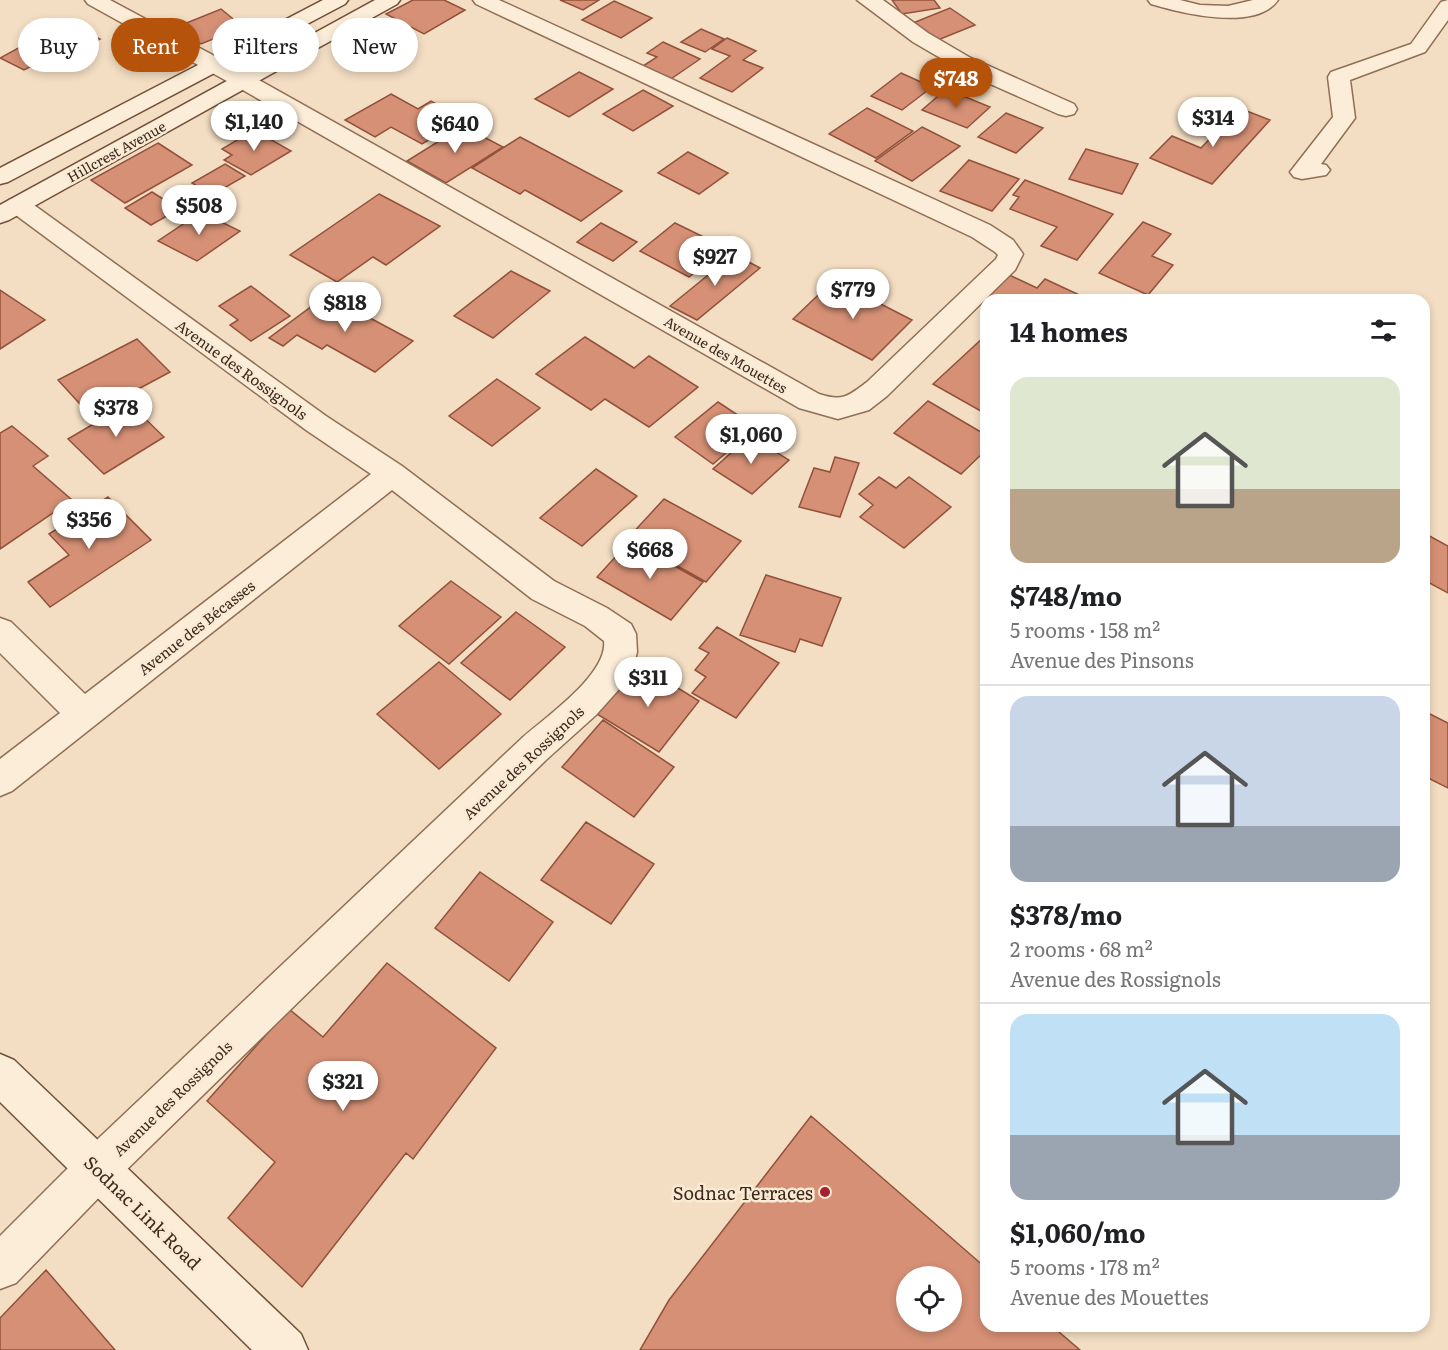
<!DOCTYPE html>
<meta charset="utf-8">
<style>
:root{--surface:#fff;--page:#f2f2f2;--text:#202124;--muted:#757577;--line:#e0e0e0;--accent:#b45309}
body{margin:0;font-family:Literata,serif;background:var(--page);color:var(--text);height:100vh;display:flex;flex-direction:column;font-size:22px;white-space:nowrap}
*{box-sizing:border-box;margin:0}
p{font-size:20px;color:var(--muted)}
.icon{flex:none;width:33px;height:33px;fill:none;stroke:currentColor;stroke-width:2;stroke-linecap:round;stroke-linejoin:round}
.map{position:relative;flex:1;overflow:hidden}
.sheet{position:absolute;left:980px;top:294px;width:450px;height:1038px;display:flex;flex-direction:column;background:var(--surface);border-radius:18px;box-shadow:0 3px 9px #0003}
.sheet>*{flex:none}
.top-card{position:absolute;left:18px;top:18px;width:570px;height:54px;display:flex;gap:12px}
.buttons{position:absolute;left:896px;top:1266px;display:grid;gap:12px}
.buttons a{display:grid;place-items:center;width:66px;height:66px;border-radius:50%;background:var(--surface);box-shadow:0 3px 9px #0003;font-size:30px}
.price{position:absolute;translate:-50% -51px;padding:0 14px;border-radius:21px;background:#fff;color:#222;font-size:20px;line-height:39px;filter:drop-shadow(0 2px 3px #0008)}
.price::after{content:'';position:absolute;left:50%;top:36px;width:18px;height:14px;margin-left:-9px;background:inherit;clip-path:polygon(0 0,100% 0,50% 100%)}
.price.on{background:var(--accent);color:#fff}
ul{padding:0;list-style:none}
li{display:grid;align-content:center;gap:12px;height:318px;padding:0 30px}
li+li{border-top:2px solid var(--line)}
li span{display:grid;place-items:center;height:186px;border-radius:18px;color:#555}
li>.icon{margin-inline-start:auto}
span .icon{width:108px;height:108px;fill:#fffc;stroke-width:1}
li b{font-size:26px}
h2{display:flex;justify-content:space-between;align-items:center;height:72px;padding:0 30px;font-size:26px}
.tag{padding:0 21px;border-radius:27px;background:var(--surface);box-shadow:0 3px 9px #0003;font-size:21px;line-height:54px}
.tag.on{background:var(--accent);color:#fff}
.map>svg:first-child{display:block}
.building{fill:#d59075;stroke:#92513a;stroke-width:1.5;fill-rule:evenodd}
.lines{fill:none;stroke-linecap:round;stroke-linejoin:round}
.street-casing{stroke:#906e57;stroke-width:3}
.secondary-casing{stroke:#724f3b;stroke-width:3}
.street{fill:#fcedd8;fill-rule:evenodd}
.secondary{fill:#fcedd8;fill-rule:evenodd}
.poi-dot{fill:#a62033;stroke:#f9ead4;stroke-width:2}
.labels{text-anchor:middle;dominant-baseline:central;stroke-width:5;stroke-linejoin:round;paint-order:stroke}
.far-street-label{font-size:14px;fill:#3e291d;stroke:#f9ead4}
.street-label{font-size:15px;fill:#3e291d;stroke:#f9ead4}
.near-poi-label{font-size:18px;fill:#3e291d;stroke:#f9ead4;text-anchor:end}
.near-street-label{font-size:18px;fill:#3e291d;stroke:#f9ead4}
</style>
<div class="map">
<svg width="1448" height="1350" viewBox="0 0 1448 1350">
<rect width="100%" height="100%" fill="#f3dec3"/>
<path class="building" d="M413,0H444L465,10L424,34L386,14Z
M560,0H599L583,10Z
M892,0H934L940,8L902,14Z
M614,1L652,18L621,38L582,20Z
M950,8L975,25L933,42L908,25Z
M221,9L243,27L201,44L179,26Z
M66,22L100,39L62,60L53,55L24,70L0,58Z
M701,29L724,39L705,52L681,42Z
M727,38L756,51L743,60L763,68L732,92L700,78L730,56L712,49Z
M663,42L700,59L668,81L640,68L657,57L647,53Z
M579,72L613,89L569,117L535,99Z
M901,73L932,87L902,110L871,96Z
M946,89L990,107L967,128L922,110Z
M643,90L673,106L633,131L603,114Z
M391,94L418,109L431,101L464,119L422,144L391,127L375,137L345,120Z
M867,108L913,131L876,158L829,134Z
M1239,108L1270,120L1212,184L1150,158L1172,136L1201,148Z
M1006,113L1043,128L1016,153L978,137Z
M463,126L503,147L446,183L407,161Z
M922,127L960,146L912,181L875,161Z
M254,130L291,151L251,175L224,160L232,155L222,149Z
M520,137L622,191L581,221L525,190L520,194L472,168Z
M158,143L192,165L125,203L91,180Z
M1086,149L1138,164L1122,194L1069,179Z
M688,152L728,173L699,194L658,173Z
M969,160L1019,179L992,211L940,191Z
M225,164L245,176L212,195L192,183Z
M1025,180L1113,214L1077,260L1041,246L1057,227L1010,209L1019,197L1013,195Z
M152,192L179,209L151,225L125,208Z
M379,194L440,226L386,265L373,257L337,282L290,255Z
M201,212L240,231L197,261L158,241Z
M1143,222L1171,234L1152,256L1173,265L1148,295L1099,273Z
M601,223L637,242L613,261L577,242Z
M675,223L724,247L689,277L640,251Z
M734,254L760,268L697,320L670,306Z
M511,271L550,291L493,338L454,316Z
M1005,273L1037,288L1045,279L1090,300H986L980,298Z
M834,280L912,320L872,360L793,319Z
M251,286L290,316L251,341L230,325L238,320L219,306Z
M0,290L45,320L0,349Z
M327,295L413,341L375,372L327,345L322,349L297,335L283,346L269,338Z
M985,336H986V414L933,384Z
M585,337L634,368L649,356L698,387L649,427L605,399L591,410L536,374Z
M137,339L170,372L90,415L58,380Z
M497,379L540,408L492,446L449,416Z
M928,401L986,435V450L961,474L894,433Z
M718,402L756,427L713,464L675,437Z
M129,403L164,437L104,474L68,439Z
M12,426L48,456L33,466L72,500L0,549V433Z
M750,436L789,460L752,494L713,469Z
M835,457L859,463L840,517L799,507L814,468L830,472Z
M596,469L637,496L582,546L540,518Z
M879,477L896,488L909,477L951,507L904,548L860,517L873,505L859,494Z
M108,497L151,540L50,607L28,582L69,555L49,534Z
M664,499L741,541L706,582L628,538Z
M1424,533L1448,546V593L1424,580Z
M630,541L703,582L671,620L597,577Z
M766,575L841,598L822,646L800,639L795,652L740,635Z
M451,581L501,617L449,664L399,626Z
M516,612L565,647L510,700L461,663Z
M717,627L779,663L736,718L692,693L706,677L695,670L709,653L699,648Z
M439,662L501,714L439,769L377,714Z
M639,664L699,701L659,752L597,714Z
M1424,711L1448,723V788L1424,776Z
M603,720L674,767L634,817L562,767Z
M586,822L654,864L611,924L541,880Z
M480,872L553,922L509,981L435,928Z
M387,963L496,1048L413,1159L406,1153L302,1287L228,1218L275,1162L207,1101L289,1009L323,1037Z
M811,1116L986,1268V1326H1052L1080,1350H640L669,1300ZM906,1276H951V1322H906Z
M46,1270L115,1350H0V1318Z"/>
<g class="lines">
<g class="street-casing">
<path id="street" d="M85,0H110L250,75L819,394C843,402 848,396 867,382L996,259L998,255L995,252L972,237L476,4L473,0H499L990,225L1013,240L1023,254L1015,270L887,396L869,410L838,419L799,408L234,85L88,4Z
M857,0H883L928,33L969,57L1074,104L1077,109L1074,114L1066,116L1058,114L988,83L937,56L913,42Z
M1148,0H1180L1200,5L1228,6L1253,0H1278C1256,32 1181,13 1151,4Z
M1448,0V20L1425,52L1350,80L1355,118L1321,164L1326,165L1330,170L1326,175L1302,179L1294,177L1290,172L1333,117L1328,77L1331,72L1411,44L1441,2Z
M18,197L27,200L326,416L402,466L554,581L607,608L631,624L636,634L637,652L634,664L621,687L596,715L546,760L113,1183L16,1283L0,1289V1236L83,1153L522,738C546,717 608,674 604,641L585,626L532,599L392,490L12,791L0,796V759L60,713L0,653V618L11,622L85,694L371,474L306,430L9,210L6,205L9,200Z"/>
</g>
<g class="secondary-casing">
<path id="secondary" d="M323,0H348L345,4L8,182L0,184V168Z
M375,0H400L397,4L9,220L0,223V205Z
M0,1054L14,1060L301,1334L308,1350H252L0,1102Z"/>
</g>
<use href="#street" class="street"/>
<use href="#secondary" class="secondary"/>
</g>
<circle class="poi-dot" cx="825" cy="1192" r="6"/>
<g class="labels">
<g class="far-street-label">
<text transform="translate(116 151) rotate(-29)">Hillcrest Avenue</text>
<text transform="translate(726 354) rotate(30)">Avenue des Mouettes</text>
</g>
<g class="street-label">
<text transform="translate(242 369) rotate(36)">Avenue des Rossignols</text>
<text transform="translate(196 627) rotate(-38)">Avenue des Bécasses</text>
<text transform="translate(523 762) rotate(-43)">Avenue des Rossignols</text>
<text transform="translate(172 1098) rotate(-44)">Avenue des Rossignols</text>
</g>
<g class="near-poi-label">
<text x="813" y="1192">Sodnac Terraces</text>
</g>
<g class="near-street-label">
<text transform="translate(143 1212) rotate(44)">Sodnac Link Road</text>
</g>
</g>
</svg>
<div class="buttons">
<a><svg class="icon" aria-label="locate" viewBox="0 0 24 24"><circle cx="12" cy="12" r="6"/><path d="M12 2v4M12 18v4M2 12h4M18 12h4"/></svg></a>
</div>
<b class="price on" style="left:956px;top:109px">$748</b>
<b class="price" style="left:1213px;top:148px">$314</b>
<b class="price" style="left:254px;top:152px">$1,140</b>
<b class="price" style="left:455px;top:154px">$640</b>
<b class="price" style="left:199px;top:236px">$508</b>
<b class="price" style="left:715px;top:287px">$927</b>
<b class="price" style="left:853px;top:320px">$779</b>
<b class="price" style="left:345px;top:333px">$818</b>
<b class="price" style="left:116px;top:438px">$378</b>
<b class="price" style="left:751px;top:465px">$1,060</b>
<b class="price" style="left:89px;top:550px">$356</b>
<b class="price" style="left:650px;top:580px">$668</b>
<b class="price" style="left:648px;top:708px">$311</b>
<b class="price" style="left:343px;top:1112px">$321</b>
<div class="top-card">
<a class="tag">Buy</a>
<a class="tag on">Rent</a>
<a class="tag">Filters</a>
<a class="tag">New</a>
</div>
<section class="sheet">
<h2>14 homes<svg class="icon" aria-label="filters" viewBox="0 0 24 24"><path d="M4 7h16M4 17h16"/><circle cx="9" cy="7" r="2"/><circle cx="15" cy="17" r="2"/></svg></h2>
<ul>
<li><span style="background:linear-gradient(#dfe7d0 60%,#b9a48a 0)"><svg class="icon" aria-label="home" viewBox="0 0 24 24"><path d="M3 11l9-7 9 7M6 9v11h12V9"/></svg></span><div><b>$748/mo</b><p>5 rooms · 158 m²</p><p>Avenue des Pinsons</p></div></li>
<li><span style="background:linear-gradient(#c9d6e8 70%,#9aa5b1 0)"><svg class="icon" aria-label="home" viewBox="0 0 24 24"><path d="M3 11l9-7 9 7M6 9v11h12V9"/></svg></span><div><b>$378/mo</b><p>2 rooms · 68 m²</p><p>Avenue des Rossignols</p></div></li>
<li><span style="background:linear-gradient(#bfe0f5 65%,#9aa5b1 0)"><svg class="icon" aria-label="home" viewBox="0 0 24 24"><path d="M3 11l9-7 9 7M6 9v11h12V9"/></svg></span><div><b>$1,060/mo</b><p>5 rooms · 178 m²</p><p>Avenue des Mouettes</p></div></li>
</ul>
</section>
</div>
